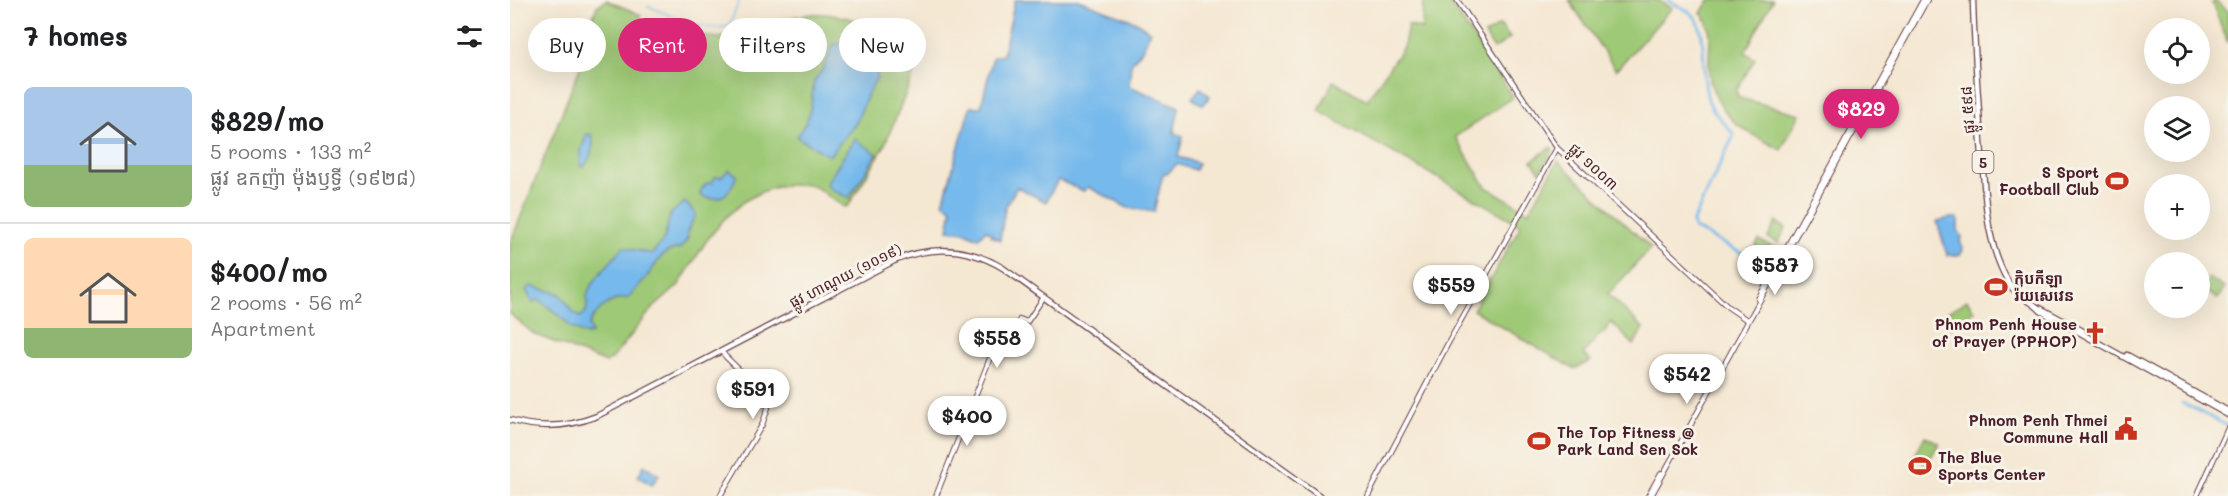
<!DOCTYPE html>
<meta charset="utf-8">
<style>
:root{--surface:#fff;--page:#f6f6f6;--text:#202124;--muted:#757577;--line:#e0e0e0;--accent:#db2777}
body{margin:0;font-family:Mali,"Noto Sans Khmer",sans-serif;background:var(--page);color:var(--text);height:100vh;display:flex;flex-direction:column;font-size:22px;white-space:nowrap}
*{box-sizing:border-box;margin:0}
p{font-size:20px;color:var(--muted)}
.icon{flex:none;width:33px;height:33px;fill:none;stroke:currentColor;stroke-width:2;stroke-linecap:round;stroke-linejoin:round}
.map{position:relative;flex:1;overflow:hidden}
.drawer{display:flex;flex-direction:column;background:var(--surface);width:510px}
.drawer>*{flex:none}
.top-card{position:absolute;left:18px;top:18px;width:570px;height:54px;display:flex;gap:12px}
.tools{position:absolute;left:1634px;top:18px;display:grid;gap:12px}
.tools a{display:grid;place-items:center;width:66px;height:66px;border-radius:50%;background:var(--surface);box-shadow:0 6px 24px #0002;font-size:30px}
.price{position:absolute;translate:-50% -51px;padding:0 14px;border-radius:21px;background:#fff;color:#222;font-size:20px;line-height:39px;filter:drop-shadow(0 2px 3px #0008)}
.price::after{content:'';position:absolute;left:50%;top:36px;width:18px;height:14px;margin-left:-9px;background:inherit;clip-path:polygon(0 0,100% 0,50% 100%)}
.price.on{background:var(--accent);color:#fff}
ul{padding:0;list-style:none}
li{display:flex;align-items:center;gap:18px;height:150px;padding:0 24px}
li+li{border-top:2px solid var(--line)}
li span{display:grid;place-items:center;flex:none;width:168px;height:120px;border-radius:9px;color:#555}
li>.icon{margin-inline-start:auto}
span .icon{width:72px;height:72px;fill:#fffc;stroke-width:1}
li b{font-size:26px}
h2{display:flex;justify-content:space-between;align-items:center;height:72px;padding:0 24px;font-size:26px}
.chip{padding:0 21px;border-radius:27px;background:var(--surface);box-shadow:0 6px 24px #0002;font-size:21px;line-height:54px}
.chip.on{background:var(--accent);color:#fff}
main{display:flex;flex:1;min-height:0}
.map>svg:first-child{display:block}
.green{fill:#9ec976;stroke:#747450;stroke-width:1.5}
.water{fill:#76b9ec;stroke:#606c8c;stroke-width:1.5}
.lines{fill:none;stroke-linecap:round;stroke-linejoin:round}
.stream{stroke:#76b9ec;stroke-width:1.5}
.canal{stroke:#76b9ec;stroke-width:3}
.secondary-casing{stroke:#643d44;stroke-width:6}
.primary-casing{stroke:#643d44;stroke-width:7}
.secondary{stroke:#fff;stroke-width:4}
.primary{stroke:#fff;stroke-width:4.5}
.labels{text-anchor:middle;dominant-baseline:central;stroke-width:6;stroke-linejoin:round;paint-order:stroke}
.shield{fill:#f7f3e8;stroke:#7e5f64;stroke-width:1.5}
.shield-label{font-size:14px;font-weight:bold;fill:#4a1f2b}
.street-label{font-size:15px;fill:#4a1f2b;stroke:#f7f3e8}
.poi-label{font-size:15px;font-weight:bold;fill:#4a1f2b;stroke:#f7f3e8;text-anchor:end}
</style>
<main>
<section class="drawer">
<h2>7 homes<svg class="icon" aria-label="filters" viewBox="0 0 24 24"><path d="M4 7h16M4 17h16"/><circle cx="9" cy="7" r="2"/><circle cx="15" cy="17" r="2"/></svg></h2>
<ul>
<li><span style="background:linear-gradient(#a9c7e8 65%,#8fb573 0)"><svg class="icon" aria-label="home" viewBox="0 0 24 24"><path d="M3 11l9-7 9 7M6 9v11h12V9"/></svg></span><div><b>$829/mo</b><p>5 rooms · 133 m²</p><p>ផ្លូវ ឧកញ៉ា ម៉ុងឫទ្ធី (១៩២៨)</p></div></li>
<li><span style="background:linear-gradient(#ffd9b3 75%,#8fb573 0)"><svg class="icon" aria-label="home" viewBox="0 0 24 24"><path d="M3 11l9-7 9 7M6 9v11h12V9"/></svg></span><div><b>$400/mo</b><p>2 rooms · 56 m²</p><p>Apartment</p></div></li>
</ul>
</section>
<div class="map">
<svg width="1718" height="496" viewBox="0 0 1718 496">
<rect width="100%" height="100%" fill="#f7f3e8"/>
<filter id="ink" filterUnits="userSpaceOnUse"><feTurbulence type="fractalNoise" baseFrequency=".0167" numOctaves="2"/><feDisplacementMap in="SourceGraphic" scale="12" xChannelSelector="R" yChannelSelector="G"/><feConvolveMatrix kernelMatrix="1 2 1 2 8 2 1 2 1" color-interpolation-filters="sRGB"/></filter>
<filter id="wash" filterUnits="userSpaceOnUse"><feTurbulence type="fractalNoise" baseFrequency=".008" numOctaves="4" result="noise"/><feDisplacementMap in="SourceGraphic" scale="24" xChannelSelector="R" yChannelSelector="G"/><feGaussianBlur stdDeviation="1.35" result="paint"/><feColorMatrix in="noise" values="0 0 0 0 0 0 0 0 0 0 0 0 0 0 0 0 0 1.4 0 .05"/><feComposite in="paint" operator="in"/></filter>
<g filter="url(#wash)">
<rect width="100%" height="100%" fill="#f5e8d3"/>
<path class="green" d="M96,0L131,15L128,23L188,46L192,36L209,38L221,35C243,29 280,15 302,14C340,11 377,34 411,47L413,51L373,149L338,206L334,207L304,186L297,184L268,186L251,192L233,202L216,217L197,240L168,286L141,310L103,358L96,363L24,334L0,314V244L80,42L76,36L87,6Z
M913,0H938L1003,97L945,137L976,187L1019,212L1048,161L1141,248L1098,294L1133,328L1124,345L1101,322L1093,334H1090L1073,354L1081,361L1064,369L963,310L1011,225L809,111L823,81L857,100L894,46L898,25L912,29Z
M1059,0H1148L1162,8L1106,70Z
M1199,0H1263L1235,52L1245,59L1226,91L1229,98L1290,114L1271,150C1252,139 1226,129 1214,110C1206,99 1200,85 1199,72C1197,54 1206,27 1191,13Z
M1705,1L1718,11V43L1702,3Z
M990,25L1000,38L984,49L975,35Z
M1041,147L1043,150L1030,172L1022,161Z
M1266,222L1276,228L1268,243L1258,238Z
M1249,240L1265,248L1259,258L1243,250Z
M1699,278L1714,288L1708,299L1692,289Z
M1457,300L1464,311L1441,328L1433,315Z
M1415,436L1429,443L1417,464L1404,457Z"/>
<path class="water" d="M505,0H569L624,21L640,31L634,47L621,64L619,86L669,107L664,133L673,136L668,157L688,163L685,170L667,164L657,174H653L644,212L618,208L578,187L574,191L548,180L536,202L507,187L495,208L490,240L481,236V233L476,230L468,238L456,232L438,230L442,209L433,203L460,107H471L483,57L493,55Z
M290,35L295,36V39L281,56L277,57L274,54L258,59L255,57L258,44L262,40L272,42Z
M340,40L363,47L370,53L367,78L360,89L346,123L319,156L287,137L297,120L301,106L304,81L313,69L323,45Z
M690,88L700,96L693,105L682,98Z
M77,134L82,135C85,146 80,158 74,167L70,166L71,150Z
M345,139L367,154L339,198L322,190L316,184Z
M219,170L227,175C220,193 211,205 190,195L191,190L197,183H202L205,177H211Z
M175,202L186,214L177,232L178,238L171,248C149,251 150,261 138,275C132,283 125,290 118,298C101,298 85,310 79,326L82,333L77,335L62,328L50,316L28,299L23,303L16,290L21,286L50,294L64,313L70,317C81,311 75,302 78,292C86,274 102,262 113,247L142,254L154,239L161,213Z
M1440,218H1448V230L1452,237L1450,241L1453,250L1450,255L1446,256L1439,254L1437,255L1427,221Z
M134,465L149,475L142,485L128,477Z"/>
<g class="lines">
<path class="stream" d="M138,6C163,16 191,33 219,26L230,0"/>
<path class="canal" d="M1158,0C1165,5 1175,8 1182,14C1200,29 1189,77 1199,102C1204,115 1216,124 1224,135L1183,221L1184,228L1263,270
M1672,403L1718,426"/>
</g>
</g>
<g filter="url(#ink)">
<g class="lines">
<g class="secondary-casing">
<path id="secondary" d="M947,0L1047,148L1218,307L1237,320
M1248,299L1413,0
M210,496L252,425L258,408L253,393L216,357L212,352
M426,496L487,340L497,345L510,319L517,322L534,297
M858,496L936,347L1047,148
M1138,496L1151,473
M1141,496L1417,0
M1687,496L1718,428"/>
</g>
<g class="primary-casing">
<path id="primary" d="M1463,0C1464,48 1468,95 1471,142C1475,191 1474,242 1500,285C1508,298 1522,300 1531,311L1718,415
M1528,307L1573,331
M1617,355L1718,411
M0,420C29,429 59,427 87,416L384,261C421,245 458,247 493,268L810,496"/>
</g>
<use href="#secondary" class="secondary"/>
<use href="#primary" class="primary"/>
</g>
</g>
<defs>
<g id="stadium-bare" transform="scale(1.8)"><path d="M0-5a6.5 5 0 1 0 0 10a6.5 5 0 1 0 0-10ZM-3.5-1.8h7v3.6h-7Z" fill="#c8321e" stroke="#f7f3e8" stroke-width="2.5" paint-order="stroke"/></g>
<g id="church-bare" transform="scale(1.8)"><path d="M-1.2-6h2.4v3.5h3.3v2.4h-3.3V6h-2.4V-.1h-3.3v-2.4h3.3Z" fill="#c8321e" stroke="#f7f3e8" stroke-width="2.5" paint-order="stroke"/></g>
<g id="civic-bare" transform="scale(1.8)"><path d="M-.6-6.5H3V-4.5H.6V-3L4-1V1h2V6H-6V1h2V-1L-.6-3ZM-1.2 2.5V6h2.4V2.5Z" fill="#c8321e" stroke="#f7f3e8" stroke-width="2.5" paint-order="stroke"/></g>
</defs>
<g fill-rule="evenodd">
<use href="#stadium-bare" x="1607" y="181"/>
<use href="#stadium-bare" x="1486" y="287"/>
<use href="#church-bare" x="1585" y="333"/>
<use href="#civic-bare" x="1616" y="429"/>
<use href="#stadium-bare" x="1029" y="441"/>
<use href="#stadium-bare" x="1410" y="466"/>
</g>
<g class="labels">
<rect class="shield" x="1462.5" y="151" width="21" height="22" rx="4.5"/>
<g class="shield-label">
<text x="1473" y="162">5</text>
</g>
<g class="street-label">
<text transform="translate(1457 110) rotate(-94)">ផ្លូវ ៥៩៨</text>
<text transform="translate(1084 166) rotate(43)">ផ្លូវ ១០០៣</text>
<text transform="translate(335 275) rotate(-27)">ផ្លូវ ហាណូយ (១០១៩)</text>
</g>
<g class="poi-label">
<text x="1589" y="172">S Sport<tspan x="1589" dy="17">Football Club</tspan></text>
<text x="1504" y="278" text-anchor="start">ក្លិបកីឡា<tspan x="1504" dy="17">រ៉យសេវេន</tspan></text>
<text x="1567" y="324">Phnom Penh House<tspan x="1567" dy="17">of Prayer (PPHOP)</tspan></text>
<text x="1598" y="420">Phnom Penh Thmei<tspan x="1598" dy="17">Commune Hall</tspan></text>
<text x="1047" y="432" text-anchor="start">The Top Fitness @<tspan x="1047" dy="17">Park Land Sen Sok</tspan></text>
<text x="1428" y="457" text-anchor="start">The Blue<tspan x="1428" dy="17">Sports Center</tspan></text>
</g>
</g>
</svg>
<div class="tools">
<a><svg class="icon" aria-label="locate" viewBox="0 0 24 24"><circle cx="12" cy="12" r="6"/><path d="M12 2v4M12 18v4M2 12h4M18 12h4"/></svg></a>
<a><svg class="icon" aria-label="layers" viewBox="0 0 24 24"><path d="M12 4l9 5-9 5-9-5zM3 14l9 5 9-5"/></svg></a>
<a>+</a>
<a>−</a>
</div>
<b class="price on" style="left:1351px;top:140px">$829</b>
<b class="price" style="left:1265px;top:296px">$587</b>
<b class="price" style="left:941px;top:316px">$559</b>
<b class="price" style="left:487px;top:369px">$558</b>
<b class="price" style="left:1177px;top:405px">$542</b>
<b class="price" style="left:243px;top:420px">$591</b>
<b class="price" style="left:457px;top:447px">$400</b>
<div class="top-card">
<a class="chip">Buy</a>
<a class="chip on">Rent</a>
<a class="chip">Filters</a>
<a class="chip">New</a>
</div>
</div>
</main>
